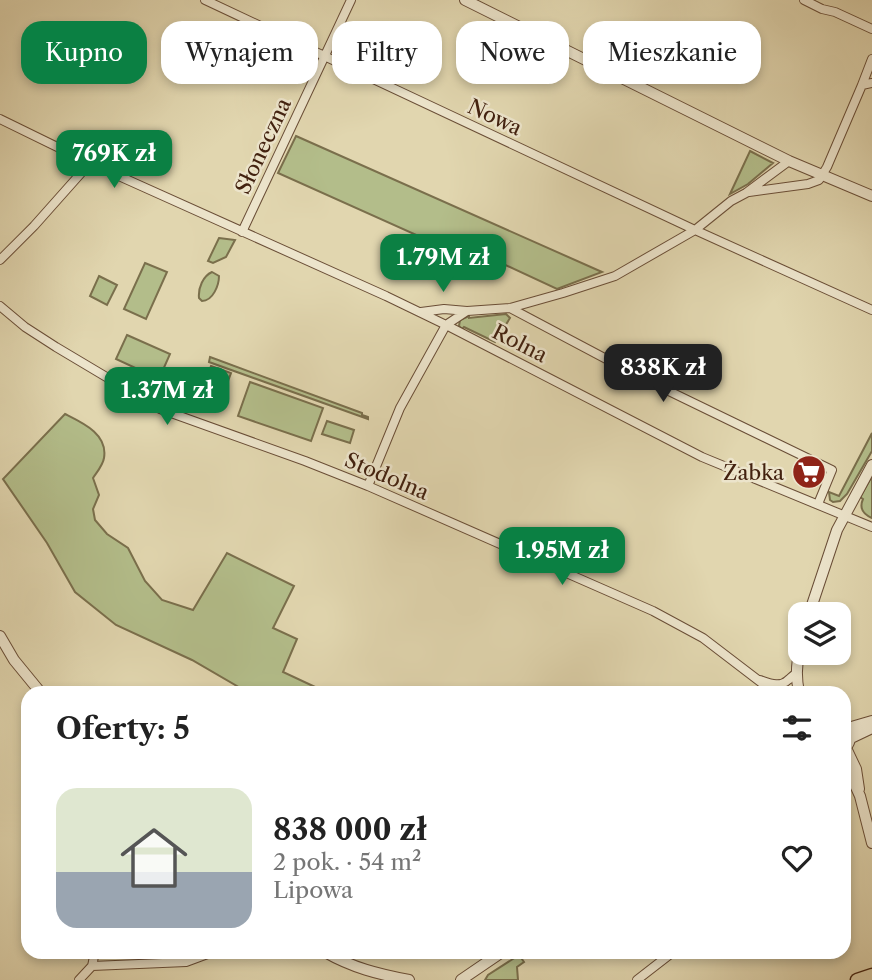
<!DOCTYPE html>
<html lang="pl">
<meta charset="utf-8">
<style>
:root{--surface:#fff;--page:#f2f2f2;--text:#222;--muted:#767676;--accent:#0b8043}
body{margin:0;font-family:"Libre Caslon Text",serif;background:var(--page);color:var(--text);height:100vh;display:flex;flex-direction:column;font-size:26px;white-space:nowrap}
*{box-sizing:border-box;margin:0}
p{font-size:23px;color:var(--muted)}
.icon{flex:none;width:38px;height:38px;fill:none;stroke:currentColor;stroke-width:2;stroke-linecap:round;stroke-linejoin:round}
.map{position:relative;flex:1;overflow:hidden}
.side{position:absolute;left:21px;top:686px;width:830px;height:273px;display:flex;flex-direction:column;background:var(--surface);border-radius:21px;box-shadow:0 4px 10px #0003}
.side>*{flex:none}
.top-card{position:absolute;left:21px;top:21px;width:831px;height:63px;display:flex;gap:14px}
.tools{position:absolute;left:788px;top:602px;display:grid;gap:14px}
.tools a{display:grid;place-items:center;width:63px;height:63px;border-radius:14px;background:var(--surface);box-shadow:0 4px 10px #0003;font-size:35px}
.price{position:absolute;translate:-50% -60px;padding:0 16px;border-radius:14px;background:var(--accent);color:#fff;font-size:23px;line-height:46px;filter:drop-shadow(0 2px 4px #0008)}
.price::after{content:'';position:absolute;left:50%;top:42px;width:21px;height:16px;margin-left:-10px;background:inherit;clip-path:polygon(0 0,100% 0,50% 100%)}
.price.current{background:#222;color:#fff}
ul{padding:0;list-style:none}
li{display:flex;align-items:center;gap:21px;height:175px;padding:0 35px}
li span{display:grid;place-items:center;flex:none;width:196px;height:140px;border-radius:21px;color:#555}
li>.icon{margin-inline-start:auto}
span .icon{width:84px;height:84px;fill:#fffc;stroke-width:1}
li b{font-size:30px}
h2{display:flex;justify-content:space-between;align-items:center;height:84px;padding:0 35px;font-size:30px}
.pill{padding:0 24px;border-radius:21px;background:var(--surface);box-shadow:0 4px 10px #0003;font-size:24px;line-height:63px}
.pill.current{background:var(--accent);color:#fff}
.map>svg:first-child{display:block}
.green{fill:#b3bd8a;stroke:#7a6f4c;stroke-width:2}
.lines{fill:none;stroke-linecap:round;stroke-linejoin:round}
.minor-casing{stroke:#6a4e37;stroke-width:10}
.tertiary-casing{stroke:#6a4e37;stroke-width:12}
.primary-casing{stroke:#42210f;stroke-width:15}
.minor{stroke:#ece4cb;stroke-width:8}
.tertiary{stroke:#ece4cb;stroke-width:10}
.primary{stroke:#e1d6af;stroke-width:12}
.labels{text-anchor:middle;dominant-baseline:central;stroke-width:5;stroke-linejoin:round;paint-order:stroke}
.street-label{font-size:21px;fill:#42210f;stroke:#ece4cb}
.poi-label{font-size:21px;fill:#42210f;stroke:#ece4cb;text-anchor:end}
</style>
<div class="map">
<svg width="872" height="980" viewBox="0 0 872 980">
<rect width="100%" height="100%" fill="#e1d6af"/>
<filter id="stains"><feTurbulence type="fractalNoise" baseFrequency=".00286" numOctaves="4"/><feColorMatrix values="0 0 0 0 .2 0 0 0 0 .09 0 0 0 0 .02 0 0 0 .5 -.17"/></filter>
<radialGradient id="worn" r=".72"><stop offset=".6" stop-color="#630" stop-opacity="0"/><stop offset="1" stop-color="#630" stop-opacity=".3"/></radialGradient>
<path class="green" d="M296,136L602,272L557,289L486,256L481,264L278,173Z
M750,151L773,163L748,184L730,194Z
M219,238L235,240L226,257L213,263L208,261Z
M145,263L167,272L146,319L124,309Z
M212,272L219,276C219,285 213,301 202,301L199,298C198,288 203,276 212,272Z
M99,276L117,285L107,305L90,296Z
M506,314L510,318L495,342L464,327L462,329L459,326L460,320L469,316V318Z
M127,335L170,354L159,379L116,359Z
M210,357L362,413V415L368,417V419L209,362Z
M211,366L231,373L217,410L198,403Z
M250,382L323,408L311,441L238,416Z
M65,414C83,423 108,434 104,458C103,465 97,472 93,478L99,495L93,509L95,520L107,534L128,548L145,581L162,600L193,610L227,553L294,586L273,628L297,639L283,672L328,693H249L192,660L116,625L75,592L47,543L3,479Z
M327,421L354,430L350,443L322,434Z
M872,433V451L847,494L840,501L833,502L830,500L829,492L839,496Z
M872,476V518C863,514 859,508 863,499L860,497Z
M519,955L524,962L517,967L518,980H485L488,975Z"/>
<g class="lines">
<g class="minor-casing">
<path id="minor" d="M205,0L695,230L872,310
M804,0L822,9L835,12L872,29
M862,85L872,59
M0,119L90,163L386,296L446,325L702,457L872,527
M749,192L808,184L819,180L827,167L862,85L872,83
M242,232L351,0
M0,260L34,226L90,163
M0,306L25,327L56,347L160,409L305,461L368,486L653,611L703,638L775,693
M510,308L644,379L832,470L818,504
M421,312L444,309L467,311
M368,486L400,408L446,325L467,311L510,308L563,293L615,276L695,230L731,201L746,193L789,161
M760,680C769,683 780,688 788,680C791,678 793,675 797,673
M92,966L186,962L213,952
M79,980L92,966L95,952
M637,980L673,952"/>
</g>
<g class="tertiary-casing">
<path id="tertiary" d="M465,0L789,161L872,196
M809,614L837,530L872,465
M0,636L14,660L41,693
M799,693C796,678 796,664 800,650
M844,722C853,731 852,741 844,750
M848,728L872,721
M851,738L872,728
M846,748L856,769L859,789
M844,761L860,796L872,843
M325,952C353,968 378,974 409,980
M461,980L502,952"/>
</g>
<g class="primary-casing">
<path id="primary" d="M857,980L872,975"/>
</g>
<use href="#minor" class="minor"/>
<use href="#tertiary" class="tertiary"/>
<use href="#primary" class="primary"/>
</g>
<defs>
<g id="supermarket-disc" transform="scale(1.75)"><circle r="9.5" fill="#8f2418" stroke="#ece4cb"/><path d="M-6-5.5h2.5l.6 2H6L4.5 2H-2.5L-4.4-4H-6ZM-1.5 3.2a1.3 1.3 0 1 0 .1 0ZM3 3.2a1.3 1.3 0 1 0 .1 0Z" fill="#fff"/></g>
</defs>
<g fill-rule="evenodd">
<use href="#supermarket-disc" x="809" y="472"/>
</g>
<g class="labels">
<g class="street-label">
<text transform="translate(495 117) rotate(25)">Nowa</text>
<text transform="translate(263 146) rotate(-65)">Słoneczna</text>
<text transform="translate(520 343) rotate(27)">Rolna</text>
<text transform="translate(387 476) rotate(23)">Stodolna</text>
</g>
<g class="poi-label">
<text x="784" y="472">Żabka</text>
</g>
</g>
<rect width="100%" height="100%" filter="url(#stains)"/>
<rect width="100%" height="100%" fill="url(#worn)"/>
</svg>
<div class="tools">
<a><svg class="icon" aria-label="layers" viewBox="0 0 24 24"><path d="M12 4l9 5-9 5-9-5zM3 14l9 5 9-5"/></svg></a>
</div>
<b class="price" style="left:114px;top:190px">769K zł</b>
<b class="price" style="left:443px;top:294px">1.79M zł</b>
<b class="price current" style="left:663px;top:404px">838K zł</b>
<b class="price" style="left:167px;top:427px">1.37M zł</b>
<b class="price" style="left:562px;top:587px">1.95M zł</b>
<div class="top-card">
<a class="pill current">Kupno</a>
<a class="pill">Wynajem</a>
<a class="pill">Filtry</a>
<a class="pill">Nowe</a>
<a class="pill">Mieszkanie</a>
</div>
<section class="side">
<h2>Oferty: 5<svg class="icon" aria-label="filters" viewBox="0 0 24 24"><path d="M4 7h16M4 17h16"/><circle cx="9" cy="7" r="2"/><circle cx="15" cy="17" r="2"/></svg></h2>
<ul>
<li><span style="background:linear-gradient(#dfe7d0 60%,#9aa5b1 0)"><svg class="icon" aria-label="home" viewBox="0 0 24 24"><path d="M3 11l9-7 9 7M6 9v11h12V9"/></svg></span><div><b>838 000 zł</b><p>2 pok. · 54 m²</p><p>Lipowa</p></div><svg class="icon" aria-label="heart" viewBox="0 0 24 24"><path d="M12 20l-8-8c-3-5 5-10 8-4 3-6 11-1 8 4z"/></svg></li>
</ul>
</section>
</div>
